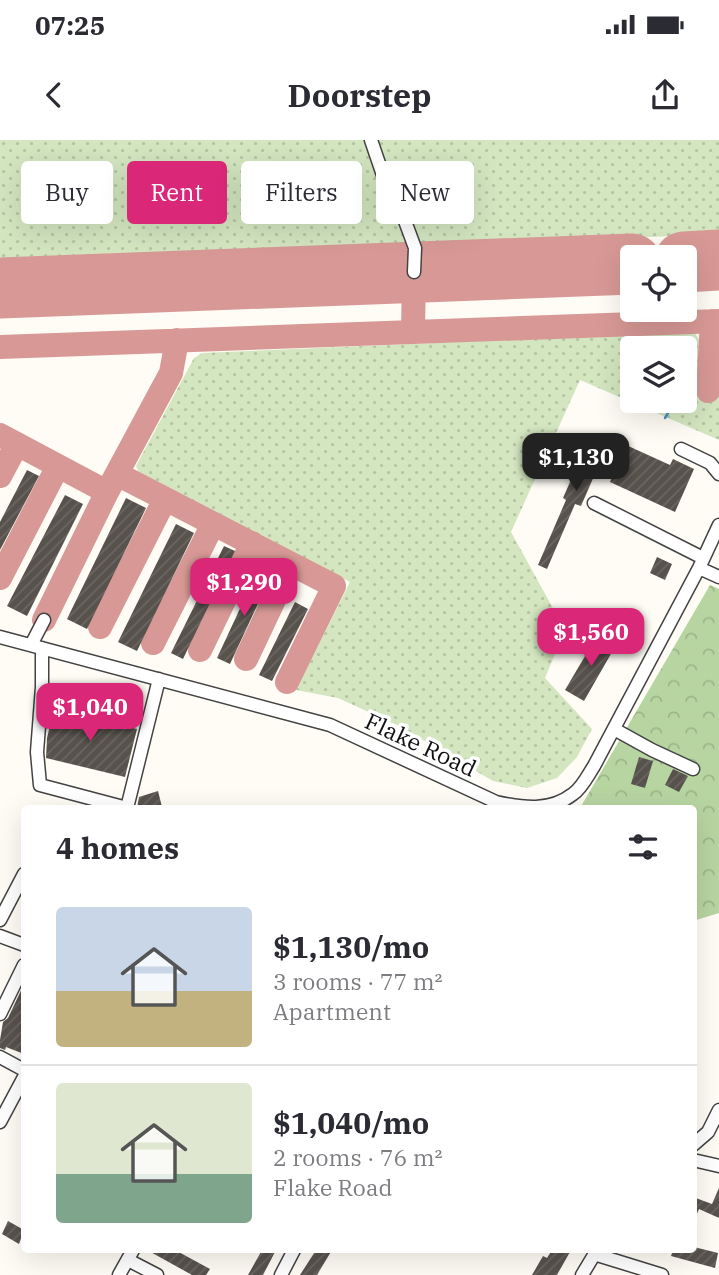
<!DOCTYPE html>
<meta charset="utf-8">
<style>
:root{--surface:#fff;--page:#f7f7f7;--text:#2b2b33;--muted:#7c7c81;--line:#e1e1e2;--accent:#db2777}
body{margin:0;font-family:"IBM Plex Serif",serif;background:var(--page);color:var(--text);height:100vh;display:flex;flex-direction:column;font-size:26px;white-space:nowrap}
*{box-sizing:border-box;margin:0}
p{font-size:23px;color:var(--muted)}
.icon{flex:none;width:38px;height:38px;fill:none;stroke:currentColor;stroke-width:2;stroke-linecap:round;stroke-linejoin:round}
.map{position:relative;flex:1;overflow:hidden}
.sheet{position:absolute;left:21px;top:665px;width:676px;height:448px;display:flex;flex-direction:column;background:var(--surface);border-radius:7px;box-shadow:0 7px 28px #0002}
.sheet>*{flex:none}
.guide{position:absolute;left:21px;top:21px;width:677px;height:63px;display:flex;gap:14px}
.buttons{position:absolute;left:620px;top:105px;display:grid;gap:14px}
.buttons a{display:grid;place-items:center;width:77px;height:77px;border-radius:7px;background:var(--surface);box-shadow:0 7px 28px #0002;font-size:35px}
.price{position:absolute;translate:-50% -60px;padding:0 16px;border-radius:14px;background:var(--accent);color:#fff;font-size:23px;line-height:46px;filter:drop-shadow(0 2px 4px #0008)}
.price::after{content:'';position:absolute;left:50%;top:42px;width:21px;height:16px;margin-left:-10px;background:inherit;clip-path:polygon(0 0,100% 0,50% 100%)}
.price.selected{background:#222;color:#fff}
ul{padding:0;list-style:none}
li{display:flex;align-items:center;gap:21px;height:175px;padding:0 35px}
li+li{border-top:2px solid var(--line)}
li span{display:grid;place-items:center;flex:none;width:196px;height:140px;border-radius:7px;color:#555}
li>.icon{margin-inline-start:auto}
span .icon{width:84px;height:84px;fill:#fffc;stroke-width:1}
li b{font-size:30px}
h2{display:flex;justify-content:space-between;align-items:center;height:84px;padding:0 35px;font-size:30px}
.tag{padding:0 24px;border-radius:7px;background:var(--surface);box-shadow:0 7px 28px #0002;font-size:24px;line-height:63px}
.tag.selected{background:var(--accent);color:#fff}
.status{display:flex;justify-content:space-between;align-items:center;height:49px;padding:0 35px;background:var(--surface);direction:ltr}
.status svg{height:19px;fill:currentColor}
header{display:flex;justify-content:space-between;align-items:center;height:91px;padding:0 35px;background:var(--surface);font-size:32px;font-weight:800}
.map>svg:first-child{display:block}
.grass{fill:url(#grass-dots);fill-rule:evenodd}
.forest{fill:url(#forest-crowns)}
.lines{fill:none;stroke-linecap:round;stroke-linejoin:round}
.stream{stroke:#4c8ec0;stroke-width:2.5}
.taxiway{stroke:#d89996;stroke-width:24}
.runway{stroke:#d89996;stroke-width:61}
.building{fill:url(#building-hatch)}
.minor-casing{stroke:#434343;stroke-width:15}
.minor{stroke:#fff;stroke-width:12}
.labels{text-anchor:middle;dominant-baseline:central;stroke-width:7;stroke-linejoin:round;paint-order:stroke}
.street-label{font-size:23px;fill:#101010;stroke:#fff}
</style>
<div class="status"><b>07:25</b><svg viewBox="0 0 49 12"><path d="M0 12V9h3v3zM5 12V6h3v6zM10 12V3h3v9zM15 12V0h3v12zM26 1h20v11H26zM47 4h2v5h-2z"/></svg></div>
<header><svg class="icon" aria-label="back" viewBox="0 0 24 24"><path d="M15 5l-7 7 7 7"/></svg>Doorstep<svg class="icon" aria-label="share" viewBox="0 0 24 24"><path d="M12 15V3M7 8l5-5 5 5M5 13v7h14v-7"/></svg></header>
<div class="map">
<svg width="719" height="1135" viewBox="0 0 719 1135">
<defs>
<pattern id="grass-dots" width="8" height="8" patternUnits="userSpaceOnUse" patternTransform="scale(1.75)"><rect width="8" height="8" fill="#d3e6c0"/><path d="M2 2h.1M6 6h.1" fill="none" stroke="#b4c4a4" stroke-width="1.8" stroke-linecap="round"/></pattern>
<pattern id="forest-crowns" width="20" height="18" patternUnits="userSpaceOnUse" patternTransform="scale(1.75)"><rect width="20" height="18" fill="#b7d5a1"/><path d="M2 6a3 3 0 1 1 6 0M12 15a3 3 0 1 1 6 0" fill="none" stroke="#9cb68a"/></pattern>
<pattern id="building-hatch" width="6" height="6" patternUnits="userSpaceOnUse" patternTransform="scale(1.75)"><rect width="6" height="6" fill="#58524d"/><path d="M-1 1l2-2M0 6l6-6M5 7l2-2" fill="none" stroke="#6b6662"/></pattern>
</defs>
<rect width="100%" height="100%" fill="#fefcf4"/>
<path class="grass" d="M0,0H719V94L0,125Z
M694,192L706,211L700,252L717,254L719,245V300L580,240L511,392L565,490L545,538L592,589L577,617L557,638L527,648L493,641L399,586L338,558L296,550L350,442L140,336L136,326L194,218L202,213ZM684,208V261H632V208Z"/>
<path class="forest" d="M710,445L719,449V773L693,781V668H580Z"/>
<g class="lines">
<path class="stream" d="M684,245L692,239L698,240
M665,278L675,261"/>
<path class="taxiway" d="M413,192L414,132
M0,207L719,181
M708,251L712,181
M0,295L107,352
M117,334L334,446L287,542
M0,336L17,304
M0,438L58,326
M44,480L107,352L171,233L177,200
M100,487L165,359
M153,503L213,384
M200,510L252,403
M246,519L291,424"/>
<path class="runway" d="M684,122L719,120
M0,148L632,124"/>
</g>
<path class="building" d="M590,296L608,304L581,366L575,364L547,429L538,425L566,360L563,358Z
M626,305L670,325L673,319L694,329L675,372L610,342Z
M27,330L39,336L0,410V382Z
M65,355L83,364L27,476L7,466Z
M126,358L146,368L87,489L67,479Z
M176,384L194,393L137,511L118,502Z
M224,406L235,411L183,519L171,513Z
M657,417L672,424L665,440L650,433Z
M257,432L270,438L230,524L217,518Z
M295,462L308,469L272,541L259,535Z
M598,494L616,505L584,561L565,550Z
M54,568L137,589L125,637L46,618L47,598Z
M639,617L653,621L645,648L631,644Z
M673,629L688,636L679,652L665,645Z
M158,651L162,667L137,668L139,657Z
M24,844V914L6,907L5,910L0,908V900L3,882L8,878Z
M719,1048V1078L699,1069L693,1083V1057L712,1064Z
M8,1081L24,1090L19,1104L2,1094Z
M694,1107L718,1113L715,1128L671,1116L673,1110H693Z
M147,1110H175L210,1129L206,1135H192Z
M262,1110H276L263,1135H248Z
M316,1110H332L317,1135H300Z
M552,1110H571L557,1135H532L543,1116L547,1118Z"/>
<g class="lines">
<g class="minor-casing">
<path id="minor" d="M371,0L386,44L402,73L415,108L414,132
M681,309L710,323L719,334
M594,363L703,418
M699,428L719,437
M0,497L330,585L496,662C523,668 550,672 573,654C582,648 588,635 594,626L699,428L719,385
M31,505L44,480
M42,508V547L37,612L40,645L127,668L159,539
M614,589L652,610L693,629
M0,780L24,734
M0,796L24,805
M0,874L24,825
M0,917L24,930
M0,982L24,937
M693,1005L708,992L719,970
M693,1020L719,1026
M594,1114L662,1135
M128,1120L157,1135
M119,1135L133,1110
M281,1135L294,1110
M582,1135L597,1110"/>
</g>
<use href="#minor" class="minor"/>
</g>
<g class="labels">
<g class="street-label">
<text transform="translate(421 604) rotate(25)">Flake Road</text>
</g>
</g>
</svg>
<div class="buttons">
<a><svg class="icon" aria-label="locate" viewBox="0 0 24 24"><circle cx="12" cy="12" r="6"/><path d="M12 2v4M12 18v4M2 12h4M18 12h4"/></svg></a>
<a><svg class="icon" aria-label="layers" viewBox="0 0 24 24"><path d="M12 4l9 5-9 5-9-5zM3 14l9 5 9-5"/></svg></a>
</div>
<b class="price selected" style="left:576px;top:353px">$1,130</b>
<b class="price" style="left:244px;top:478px">$1,290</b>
<b class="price" style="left:591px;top:528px">$1,560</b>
<b class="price" style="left:90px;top:603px">$1,040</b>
<div class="guide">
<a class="tag">Buy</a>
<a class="tag selected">Rent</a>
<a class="tag">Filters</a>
<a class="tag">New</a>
</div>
<section class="sheet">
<h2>4 homes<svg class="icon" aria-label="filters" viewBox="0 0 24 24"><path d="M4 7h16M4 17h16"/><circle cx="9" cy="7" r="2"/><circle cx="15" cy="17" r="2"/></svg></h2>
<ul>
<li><span style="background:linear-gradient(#c9d6e8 60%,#c2b280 0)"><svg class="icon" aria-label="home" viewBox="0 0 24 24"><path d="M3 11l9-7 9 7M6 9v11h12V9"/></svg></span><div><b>$1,130/mo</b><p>3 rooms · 77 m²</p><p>Apartment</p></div></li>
<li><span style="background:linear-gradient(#dfe7d0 65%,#7fa58c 0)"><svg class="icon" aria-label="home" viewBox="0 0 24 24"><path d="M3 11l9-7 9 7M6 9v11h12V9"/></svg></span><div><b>$1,040/mo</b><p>2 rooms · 76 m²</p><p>Flake Road</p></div></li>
</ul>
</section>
</div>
